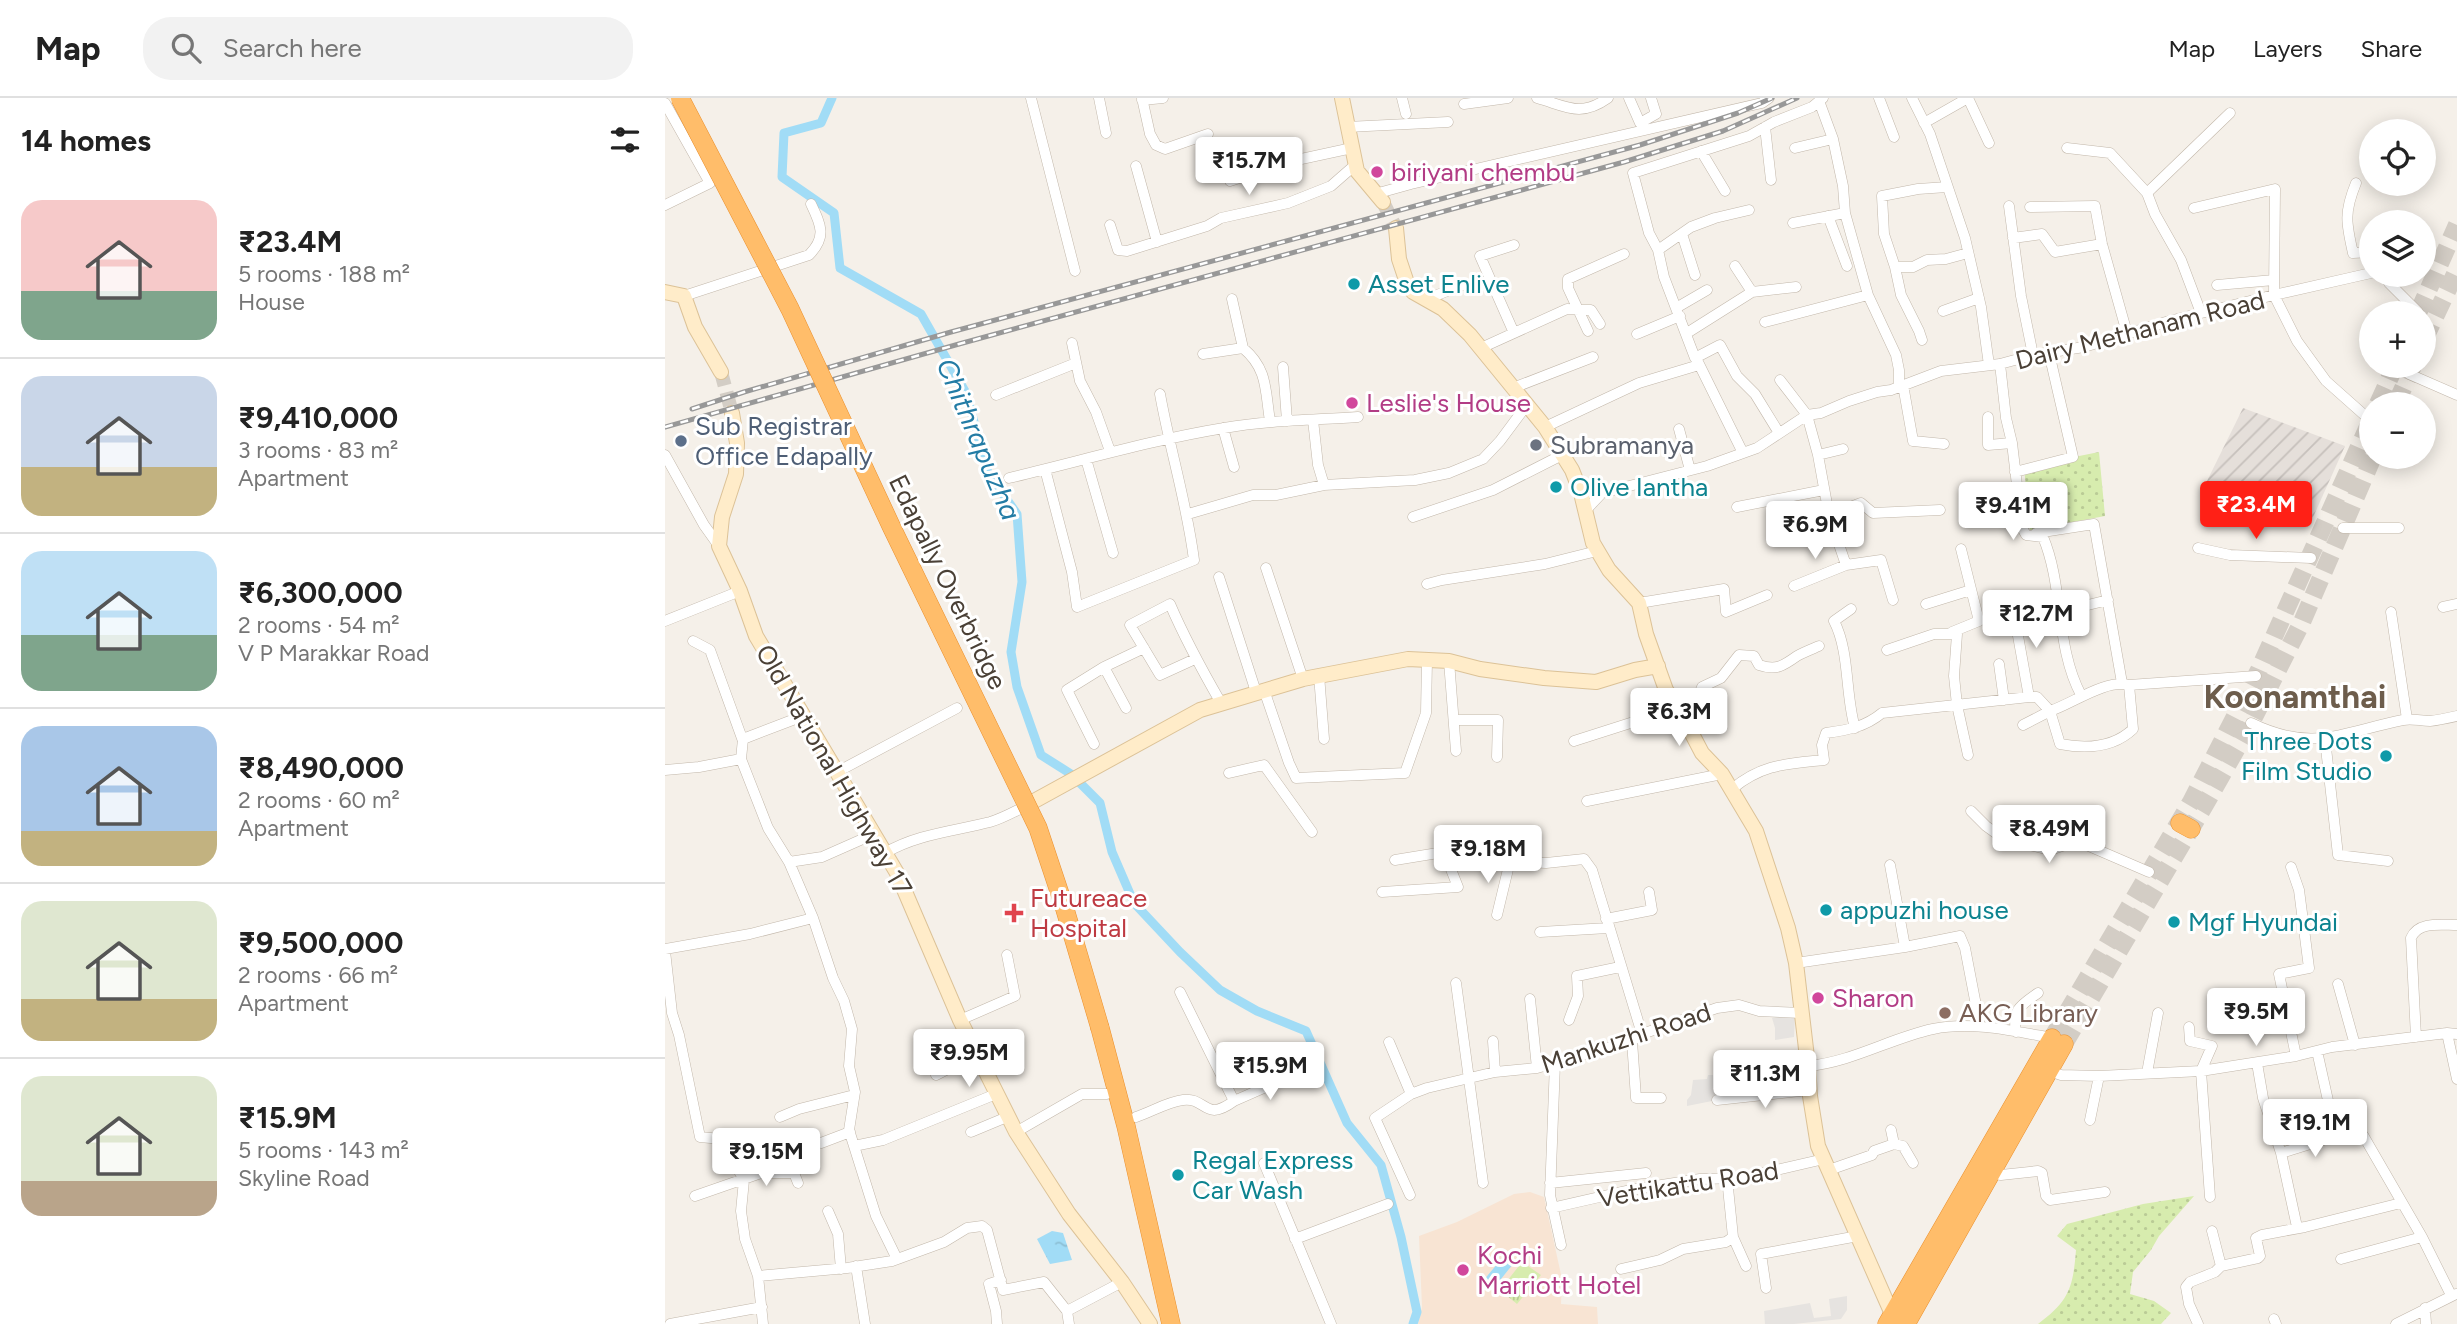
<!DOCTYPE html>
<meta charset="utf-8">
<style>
:root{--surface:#fff;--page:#f2f2f2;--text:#222;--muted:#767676;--line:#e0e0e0;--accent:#ff2016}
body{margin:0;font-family:Figtree,sans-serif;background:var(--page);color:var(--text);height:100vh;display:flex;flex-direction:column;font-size:26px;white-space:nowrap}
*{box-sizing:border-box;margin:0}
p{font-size:23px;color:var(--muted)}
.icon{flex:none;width:38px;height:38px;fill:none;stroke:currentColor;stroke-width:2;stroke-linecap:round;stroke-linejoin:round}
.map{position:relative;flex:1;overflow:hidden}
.details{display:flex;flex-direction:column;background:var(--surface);width:665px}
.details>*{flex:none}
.fabs{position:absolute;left:1694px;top:21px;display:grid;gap:14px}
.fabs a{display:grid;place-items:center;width:77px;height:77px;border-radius:50%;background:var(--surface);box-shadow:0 4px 18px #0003;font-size:35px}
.price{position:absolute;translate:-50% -60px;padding:0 16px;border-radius:7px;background:#fff;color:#222;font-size:23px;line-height:46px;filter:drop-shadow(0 2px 4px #0008)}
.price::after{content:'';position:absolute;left:50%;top:42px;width:21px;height:16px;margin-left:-10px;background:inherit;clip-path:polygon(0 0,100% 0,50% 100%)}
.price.current{background:var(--accent);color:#fff}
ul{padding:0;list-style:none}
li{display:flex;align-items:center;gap:21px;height:175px;padding:0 21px}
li+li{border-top:2px solid var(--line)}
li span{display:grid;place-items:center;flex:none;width:196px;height:140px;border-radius:21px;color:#555}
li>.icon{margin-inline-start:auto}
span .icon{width:84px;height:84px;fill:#fffc;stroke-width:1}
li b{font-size:30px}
h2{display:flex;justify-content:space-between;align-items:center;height:84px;padding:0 21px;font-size:30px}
header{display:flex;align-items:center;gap:42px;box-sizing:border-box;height:98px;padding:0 35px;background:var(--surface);border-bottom:2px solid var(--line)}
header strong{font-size:33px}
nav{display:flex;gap:38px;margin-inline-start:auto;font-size:24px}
.search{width:490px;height:63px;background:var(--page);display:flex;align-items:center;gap:18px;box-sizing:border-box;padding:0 24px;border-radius:28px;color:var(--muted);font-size:26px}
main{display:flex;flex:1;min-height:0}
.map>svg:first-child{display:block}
.commercial{fill:#f8e4d3}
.industrial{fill:url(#industrial-furrows)}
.grass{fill:url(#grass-tufts)}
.park{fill:url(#park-dots)}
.parking{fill:#e6e3e0}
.water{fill:url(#water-ripples)}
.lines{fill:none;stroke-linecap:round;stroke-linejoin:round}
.canal{stroke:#a1dcf6;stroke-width:9}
.secondary-tunnel{stroke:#d3cdc5;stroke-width:14;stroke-dasharray:14 7;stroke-linecap:butt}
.highway-tunnel{stroke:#d3cdc5;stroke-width:18;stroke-dasharray:18 9;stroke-linecap:butt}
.street-casing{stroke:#c2b7aa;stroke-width:11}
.secondary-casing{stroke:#dcc297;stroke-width:16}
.highway-casing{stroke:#ea902e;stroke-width:19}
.street{stroke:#fff;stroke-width:10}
.secondary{stroke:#ffecc9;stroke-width:14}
.highway{stroke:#ffbd6a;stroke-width:18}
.rail-casing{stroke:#989898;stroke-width:5}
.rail{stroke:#fff;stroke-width:2.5;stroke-dasharray:8;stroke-linecap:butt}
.highway-bridge-casing{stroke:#ea902e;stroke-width:19;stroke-linecap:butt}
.highway-bridge{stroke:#ffbd6a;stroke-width:18}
.hotel-dot{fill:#d1479c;stroke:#fff;stroke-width:2.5}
.culture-dot{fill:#0f9aa8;stroke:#fff;stroke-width:2.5}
.service-dot{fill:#5c6f8a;stroke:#fff;stroke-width:2.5}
.worship-dot{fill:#6b7280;stroke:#fff;stroke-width:2.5}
.health-dot{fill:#e0444e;stroke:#fff;stroke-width:2.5}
.education-dot{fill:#8d6e63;stroke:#fff;stroke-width:2.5}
.labels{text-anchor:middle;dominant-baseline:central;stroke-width:6;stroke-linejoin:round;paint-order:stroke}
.hotel-label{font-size:26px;fill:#b23c85;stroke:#fff;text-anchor:start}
.culture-label{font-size:26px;fill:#0d838f;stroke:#fff;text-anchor:start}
.street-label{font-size:26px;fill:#4a4036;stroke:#fff}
.service-label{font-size:26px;fill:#4e5e75;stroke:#fff;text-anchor:start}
.worship-label{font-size:26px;fill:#5b616d;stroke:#fff;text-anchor:start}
.health-label{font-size:26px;fill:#be3a42;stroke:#fff;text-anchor:start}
.education-label{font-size:26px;fill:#785e54;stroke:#fff;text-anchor:start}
.water-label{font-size:28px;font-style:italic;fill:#237ca5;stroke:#fff}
.district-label{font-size:33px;font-weight:bold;fill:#6d5d4c;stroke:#fff}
</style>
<header>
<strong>Map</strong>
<div class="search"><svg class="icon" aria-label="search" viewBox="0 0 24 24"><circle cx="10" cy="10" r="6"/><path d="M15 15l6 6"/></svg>Search here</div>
<nav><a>Map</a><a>Layers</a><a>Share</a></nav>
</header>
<main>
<section class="details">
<h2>14 homes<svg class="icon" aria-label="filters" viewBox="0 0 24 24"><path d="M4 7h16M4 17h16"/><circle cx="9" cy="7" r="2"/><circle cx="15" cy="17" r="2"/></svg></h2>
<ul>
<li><span style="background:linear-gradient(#f6c9c9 65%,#7fa58c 0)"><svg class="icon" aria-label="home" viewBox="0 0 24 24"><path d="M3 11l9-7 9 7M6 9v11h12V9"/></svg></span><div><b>₹23.4M</b><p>5 rooms · 188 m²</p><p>House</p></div></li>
<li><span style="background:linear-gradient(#c9d6e8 65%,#c2b280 0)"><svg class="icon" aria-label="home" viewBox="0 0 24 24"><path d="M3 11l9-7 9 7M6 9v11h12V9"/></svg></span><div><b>₹9,410,000</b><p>3 rooms · 83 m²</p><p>Apartment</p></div></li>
<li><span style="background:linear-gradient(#bfe0f5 60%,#7fa58c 0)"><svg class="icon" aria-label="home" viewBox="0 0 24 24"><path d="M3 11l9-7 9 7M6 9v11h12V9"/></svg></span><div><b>₹6,300,000</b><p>2 rooms · 54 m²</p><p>V P Marakkar Road</p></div></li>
<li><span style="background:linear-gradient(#a9c7e8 75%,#c2b280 0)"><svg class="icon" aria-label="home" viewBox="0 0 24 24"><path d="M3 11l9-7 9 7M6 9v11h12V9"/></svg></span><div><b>₹8,490,000</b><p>2 rooms · 60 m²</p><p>Apartment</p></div></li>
<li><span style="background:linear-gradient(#dfe7d0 70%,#c2b280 0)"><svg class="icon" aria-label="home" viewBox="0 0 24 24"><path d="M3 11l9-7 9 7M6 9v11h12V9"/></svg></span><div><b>₹9,500,000</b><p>2 rooms · 66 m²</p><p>Apartment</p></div></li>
<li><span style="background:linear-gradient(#dfe7d0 75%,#b9a48a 0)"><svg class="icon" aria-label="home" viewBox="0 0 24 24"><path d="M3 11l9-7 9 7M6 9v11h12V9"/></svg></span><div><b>₹15.9M</b><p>5 rooms · 143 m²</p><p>Skyline Road</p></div></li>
</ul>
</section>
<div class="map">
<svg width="1792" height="1226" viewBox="0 0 1792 1226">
<defs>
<pattern id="industrial-furrows" width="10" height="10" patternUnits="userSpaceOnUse" patternTransform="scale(1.75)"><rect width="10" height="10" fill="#e5dfda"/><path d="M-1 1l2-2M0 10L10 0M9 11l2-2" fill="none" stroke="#c6c0bc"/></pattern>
<pattern id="grass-tufts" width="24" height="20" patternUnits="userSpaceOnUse" patternTransform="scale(1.75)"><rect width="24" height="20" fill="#d7ecae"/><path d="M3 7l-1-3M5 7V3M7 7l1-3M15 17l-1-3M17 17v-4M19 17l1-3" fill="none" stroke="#bacb96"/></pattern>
<pattern id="park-dots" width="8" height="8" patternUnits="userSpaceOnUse" patternTransform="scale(1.75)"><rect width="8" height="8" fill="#d7ecae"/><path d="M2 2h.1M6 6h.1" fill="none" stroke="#bacb96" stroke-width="1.8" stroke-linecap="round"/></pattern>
<pattern id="water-ripples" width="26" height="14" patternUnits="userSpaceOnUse" patternTransform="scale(1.75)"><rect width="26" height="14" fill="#a1dcf6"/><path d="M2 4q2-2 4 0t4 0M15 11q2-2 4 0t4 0" fill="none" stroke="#8cbed4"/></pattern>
</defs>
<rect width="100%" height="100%" fill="#f5f0e9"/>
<path class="commercial" d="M865,1094L879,1099L897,1181L896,1206L932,1209L933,1226H753L757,1209L754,1138L792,1124L849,1096Z"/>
<path class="industrial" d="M1578,310L1680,348L1645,426L1541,385Z"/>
<path class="grass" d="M857,1164L876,1177L852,1206L835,1192Z"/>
<path class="park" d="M1434,354L1440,418L1365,432L1359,369Z
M1529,1098L1494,1138L1486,1152L1468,1174L1465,1196L1489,1203L1506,1215L1496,1226H1373C1404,1203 1408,1190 1411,1152L1392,1138L1402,1126L1478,1106Z"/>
<path class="parking" d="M1119,918L1130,919L1129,939L1110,942V930L1107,920Z
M1136,956L1139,986L1118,990L1115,959Z
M1043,977H1048L1052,1002L1022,1008V1002L1026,997L1028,982L1042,981Z
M1182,1198V1212L1176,1221L1129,1226H1100L1099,1213L1145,1205L1149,1220L1166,1218L1164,1201Z"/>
<path class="water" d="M387,1133L398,1135L407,1162L385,1166L372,1141Z
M838,1159L848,1166L828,1191L818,1183Z"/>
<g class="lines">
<path class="canal" d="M167,0L156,25L119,35L117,79L169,115L175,170L256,216L301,295L323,375L352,416L357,484L346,554L352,589L376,657L406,676L435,705L447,754L469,805L515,854L555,892L592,913L641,933L682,1025L716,1067L736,1139L752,1214L748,1226"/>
<path class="secondary-tunnel" d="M718,104L731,130
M56,274L67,315"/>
<path class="highway-tunnel" d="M1753,215L1792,127
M1759,242L1792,172
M1713,306L1730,268
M1731,306L1748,268
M1387,940L1526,704L1594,572L1706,322
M1399,946L1541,705L1586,625L1637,524L1708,359"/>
<g class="street-casing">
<path id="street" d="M366,0L410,173
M434,0L441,35
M477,0L485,36L491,47L500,51L543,36
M737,0L741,16
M872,0C901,8 915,20 943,0
M964,0L975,25L991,16L986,0
M1214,0L1229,39
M1247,0L1265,36L1300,140L1316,209L1324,267
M1303,0L1324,45
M477,2L498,0
M1154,3L1168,41L1178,88L1180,115L1203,197L1231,257L1234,272V289
M0,5L45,85L0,107
M799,6L843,0
M1259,25L1303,0
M682,29L783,24
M1100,29L1106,82
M1130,50L1168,41
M1402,50L1445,55L1482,95L1490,116L1516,162L1536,215
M1036,53L1060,93
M471,68L492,144
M565,83L627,63L687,50
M1691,85C1679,114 1681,125 1688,155L1706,154
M1482,95L1565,15
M710,96L746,86L1097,5L1104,0
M1344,108L1356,198L1368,257
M1365,109L1430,108L1437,146L1462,235
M1529,110L1610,91L1609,197L1706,175
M1163,118L1182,168
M1128,125L1180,115
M445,127L453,152L462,153L542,128L556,120L623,105L666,88L690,67
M1017,136L1030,177
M1348,140L1377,136L1390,154L1437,146
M849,147L815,158L849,235
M993,152L1026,129L1050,120L1084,112
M1070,168L1087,194
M1230,169L1219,136L1217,98L1253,91L1282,89
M1720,177L1724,185L1753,214
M1552,187L1609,182
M19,198L144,157C162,139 156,127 146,106
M567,201L578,250
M762,201L800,186
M1011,210L1042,192
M1278,213L1314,200
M1100,224L1203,197
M923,233L903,190V181L959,156
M1022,235L1087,194L1131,189
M972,236L1015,218
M1257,242L1254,233L1236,197L1230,169H1248L1262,162L1281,161L1303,155
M407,245L415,283L431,314L445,353
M816,250L902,211L926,212L935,226
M538,256L578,250C603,271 600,292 605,323
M1033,264L1078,355
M1335,266L1341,320L1347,345L1354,404V424L1361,437L1378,439C1399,489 1390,548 1416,597
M618,269L622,323
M1744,276L1792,297
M1115,282L1142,317L1153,357L1164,417L1181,467
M1238,287L1248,343L1279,346
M848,290L928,259
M331,297L411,265
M1323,319V347L1347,345
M648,322L653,367L659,387
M880,329L974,285L1034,267
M558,330L569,369
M1014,331L1025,372
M1114,335L1090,296L1072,278L1055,247L1030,260L999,179L993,152L984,135L968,75L1084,38L1109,24L1147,9L1158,0
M0,357L39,427L54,448
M1153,357L1178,351
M421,361L448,455
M380,371L407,474L412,509L529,462C522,406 505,352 495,296
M1350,374L1408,359L1384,255
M344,380C416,363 486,342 559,330C603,322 648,322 693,319
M1316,394H1352
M1072,409L1159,392
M920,413L937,395L1042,368L1092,350L1142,317L1156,315L1184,303L1212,294L1226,292L1276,273L1335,266L1368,257L1419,249L1504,223L1609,197L1632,243L1661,283L1706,323
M523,416L588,397H611L659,387L750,382L784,375L818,361L835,343L861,308
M748,419L828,392L897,357
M1130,430L1196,405L1208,415L1275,412
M1678,430H1734
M1371,435L1429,426L1457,585
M1533,450L1565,457L1646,460
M601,470L638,581
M554,479L591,594
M762,486L777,482L880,466L932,453
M1129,488L1181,467L1216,462L1228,502
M974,505L1059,491L1061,514L1102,497
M1261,506L1306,492
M1778,509L1792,506
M1348,510L1364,599
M1186,511L1169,523C1185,554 1180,596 1190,630
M1395,514L1443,502
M1726,514L1742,621
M0,523L75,493
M1371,524L1396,521
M1287,534L1314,523L1296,451
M28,543L45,552L78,643
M1222,552L1269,536H1292L1289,578L1292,607L1303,657
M530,561L495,577L465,527L505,506C520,541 537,572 556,605
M784,563L791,653
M1334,566L1339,602
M439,569L461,610
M654,577L659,641
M599,592L624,665L631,680L740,675L761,615L762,562
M789,622H833L832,659
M1586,625C1647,655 1678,634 1738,622C1747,620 1756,623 1765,623C1774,622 1783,620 1792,618
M1358,627L1385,613L1395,646C1421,651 1448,650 1468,631L1464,587
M1660,641L1673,757L1723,763
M909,643L1031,604L1037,589L1056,580L1074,557L1089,558L1094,567C1111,573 1118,568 1132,558C1139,554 1147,551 1154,548
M429,646L402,592L439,569L479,550
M0,672L34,669L76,661
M172,674L292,610
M564,675L599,667L647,734
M1067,691C1097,666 1121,666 1159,662L1157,647L1161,635C1183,632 1200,629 1217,615L1364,599H1372L1385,613C1407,606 1440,581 1464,587L1591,578
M922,703L1057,676
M1306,713L1321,728L1339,741L1385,752L1412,743L1484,774
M220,755C252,736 290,733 325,724C339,720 352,712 365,706
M730,762L779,754L845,763L881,765L919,761L927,772L977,936
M124,764L103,730L76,661L78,641L138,618
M1225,767L1240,849
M1626,769L1634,792L1644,870L1614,876L1631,958
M717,794L793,789L779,754
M832,817L845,763
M148,820L168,880L179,903L187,931L184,968L190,994L184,1032L211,1118L232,1161
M941,821L987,812L984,794
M875,834L943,830
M0,851L85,836L148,820L124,764L157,759L209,736
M0,853L7,915L14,937L35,1039L56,1041L79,1082L76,1113L80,1141L93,1178
M1131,865L1240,849L1295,838L1300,850L1315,928
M791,885L818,1085
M1673,886L1690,947
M865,901L872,970
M295,922L350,898L342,857
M904,922L913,898L912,878L955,869
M1524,929L1525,943L1547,948L1536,973L1545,1099
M1351,934C1347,911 1356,907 1373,895
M1782,935L1792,981
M1751,939L1746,840C1753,823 1776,827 1792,827
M828,943L830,974
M967,943L971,1000H996
M724,944L746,996
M598,950L615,983
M1652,953L1668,1025L1674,1037H1698L1757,1139L1786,1197
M890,965L885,1097L896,1147
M1592,965L1598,1000L1616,1055L1632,1129
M1143,968C1187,964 1226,940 1268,931C1307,923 1349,933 1387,940
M1384,973L1396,977L1434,978L1536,973L1631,958L1667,949L1782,935L1792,936
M1482,975L1493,915
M271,977L312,956
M1052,1002L1144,992
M569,1003L628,977
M115,1019L134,1011L189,997
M471,1019C486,1014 502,1004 518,1002C542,999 539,1025 569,1003L515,894
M1425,1022L1434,978
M306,1034L342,1019
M351,1034L417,996H442
M156,1045L185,1034
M1229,1046L1238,1048L1248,1065
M189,1048L218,1042L331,996
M1616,1055L1674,1037
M599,1065L666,1226
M1164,1072L1207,1057L1209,1053L1229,1046L1226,1032
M1326,1075L1336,1077L1373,1073L1377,1075L1381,1098L1385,1102L1440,1094
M1062,1080L1068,1139L1081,1168
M885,1085L981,1075
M745,1097L710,1020L746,996L762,990L830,974L872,970L967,943L977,936L1052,910L1074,907L1094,913L1137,915
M30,1098L96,1075H129L133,1085
M886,1110L965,1092L1035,1081L1076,1080L1159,1061
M163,1113L173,1136L176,1171
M1547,1133L1556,1168
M630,1141L723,1106
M1676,1161L1757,1139
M191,1168L200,1226
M956,1171L995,1162L1018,1151L1061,1144L1068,1139
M1101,1190L1096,1156L1193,1138
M1760,1210L1761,1226
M1609,1221L1611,1226
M5,1226L97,1209
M98,1226L93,1178L182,1170L227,1163L279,1144L302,1130L317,1128L322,1132L338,1192L379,1184L402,1213
M332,1226L331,1213L324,1186L336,1182
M404,1226L402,1213L457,1184
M1533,1226L1524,1206L1521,1189L1525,1184L1550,1174L1556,1168L1593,1160L1595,1158L1591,1140L1597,1137L1640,1129L1736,1105
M1731,1226L1791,1196"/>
</g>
<g class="secondary-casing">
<path id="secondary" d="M677,0L692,73L718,104
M731,130L734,161L743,188L748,194L778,211L805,237L880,329L907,372L916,395L928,445L944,472L974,505L981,536L1001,592L1014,611L1037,655L1057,676L1091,733L1123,830L1131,865L1143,968L1145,998L1153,1048L1227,1216
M0,194L19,198L30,229L56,274
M67,315L72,345L71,376L57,419L54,448L75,493L91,538L232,775L295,922L351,1034L404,1116L457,1184L485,1226
M371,702L535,612L638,581L743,561L784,563L815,571L879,580L931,584L970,572L993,568"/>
</g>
<g class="highway-casing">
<path id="highway" d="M1515,725L1526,731
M435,930L461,1028L506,1226
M1222,1226L1387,940
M1241,1226L1399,946"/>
</g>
<use href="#street" class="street"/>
<use href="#secondary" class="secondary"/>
<use href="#highway" class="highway"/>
<g class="rail-casing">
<path id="rail" d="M27,311L79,294L286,234L975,47L1073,15L1107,0
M0,329L294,246L959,64L1058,33L1132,0"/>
</g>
<use href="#rail" class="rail"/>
<g class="highway-bridge-casing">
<path id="highway-bridge" d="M15,0L125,211L227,430L373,730L399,808L435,930"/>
</g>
<use href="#highway-bridge" class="highway-bridge"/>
</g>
<g class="hotel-dot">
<circle cx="712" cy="74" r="7"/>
<circle cx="687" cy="305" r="7"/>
<circle cx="1153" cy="900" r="7"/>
<circle cx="798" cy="1172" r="7"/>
</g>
<g class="culture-dot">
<circle cx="689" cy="186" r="7"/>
<circle cx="891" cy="389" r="7"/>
<circle cx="1721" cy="658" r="7"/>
<circle cx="1161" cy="812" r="7"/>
<circle cx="1509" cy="824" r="7"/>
<circle cx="513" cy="1077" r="7"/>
</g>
<circle class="service-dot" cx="16" cy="343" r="7"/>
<circle class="worship-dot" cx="871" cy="347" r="7"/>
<path class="health-dot" d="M345.5 804.5h7v7h7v7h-7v7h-7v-7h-7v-7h7z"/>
<circle class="education-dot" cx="1280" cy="915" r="7"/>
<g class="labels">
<g class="hotel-label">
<text x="726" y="74">biriyani chembu</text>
<text x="701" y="305">Leslie's House</text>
<text x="1167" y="900">Sharon</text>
<text x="812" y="1157">Kochi<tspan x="812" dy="30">Marriott Hotel</tspan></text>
</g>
<g class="culture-label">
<text x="703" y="186">Asset Enlive</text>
<text x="905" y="389">Olive Iantha</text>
<text x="1707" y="643" text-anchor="end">Three Dots<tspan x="1707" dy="30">Film Studio</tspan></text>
<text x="1175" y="812">appuzhi house</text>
<text x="1523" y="824">Mgf Hyundai</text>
<text x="527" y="1062">Regal Express<tspan x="527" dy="30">Car Wash</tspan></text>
</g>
<g class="street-label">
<text transform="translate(1475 232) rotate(-14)">Dairy Methanam Road</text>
<text transform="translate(283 484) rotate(64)">Edapally Overbridge</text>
<text transform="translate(169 672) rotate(60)">Old National Highway 17</text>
<text transform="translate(961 940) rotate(-18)">Mankuzhi Road</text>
<text transform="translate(1023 1086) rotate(-9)">Vettikattu Road</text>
</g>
<g class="service-label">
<text x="30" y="328">Sub Registrar<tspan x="30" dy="30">Office Edapally</tspan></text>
</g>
<g class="worship-label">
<text x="885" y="347">Subramanya</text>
</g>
<g class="health-label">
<text x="365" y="800">Futureace<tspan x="365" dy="30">Hospital</tspan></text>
</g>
<g class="education-label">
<text x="1294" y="915">AKG Library</text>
</g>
<g class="water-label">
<text transform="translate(314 341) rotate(67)">Chithrapuzha</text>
</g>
<g class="district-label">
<text x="1630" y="598">Koonamthai</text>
</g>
</g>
</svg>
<div class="fabs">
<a><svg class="icon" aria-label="locate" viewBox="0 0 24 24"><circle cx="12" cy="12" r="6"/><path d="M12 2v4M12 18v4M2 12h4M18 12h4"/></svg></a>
<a><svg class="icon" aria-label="layers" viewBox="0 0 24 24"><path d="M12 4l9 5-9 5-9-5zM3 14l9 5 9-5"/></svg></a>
<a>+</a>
<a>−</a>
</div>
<b class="price" style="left:584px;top:99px">₹15.7M</b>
<b class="price current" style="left:1591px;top:443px">₹23.4M</b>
<b class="price" style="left:1348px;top:444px">₹9.41M</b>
<b class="price" style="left:1150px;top:463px">₹6.9M</b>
<b class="price" style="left:1371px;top:552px">₹12.7M</b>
<b class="price" style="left:1014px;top:650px">₹6.3M</b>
<b class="price" style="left:1384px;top:767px">₹8.49M</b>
<b class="price" style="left:823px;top:787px">₹9.18M</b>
<b class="price" style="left:1591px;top:950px">₹9.5M</b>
<b class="price" style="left:304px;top:991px">₹9.95M</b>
<b class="price" style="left:605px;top:1004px">₹15.9M</b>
<b class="price" style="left:1100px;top:1012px">₹11.3M</b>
<b class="price" style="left:1650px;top:1061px">₹19.1M</b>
<b class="price" style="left:101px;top:1090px">₹9.15M</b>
</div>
</main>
